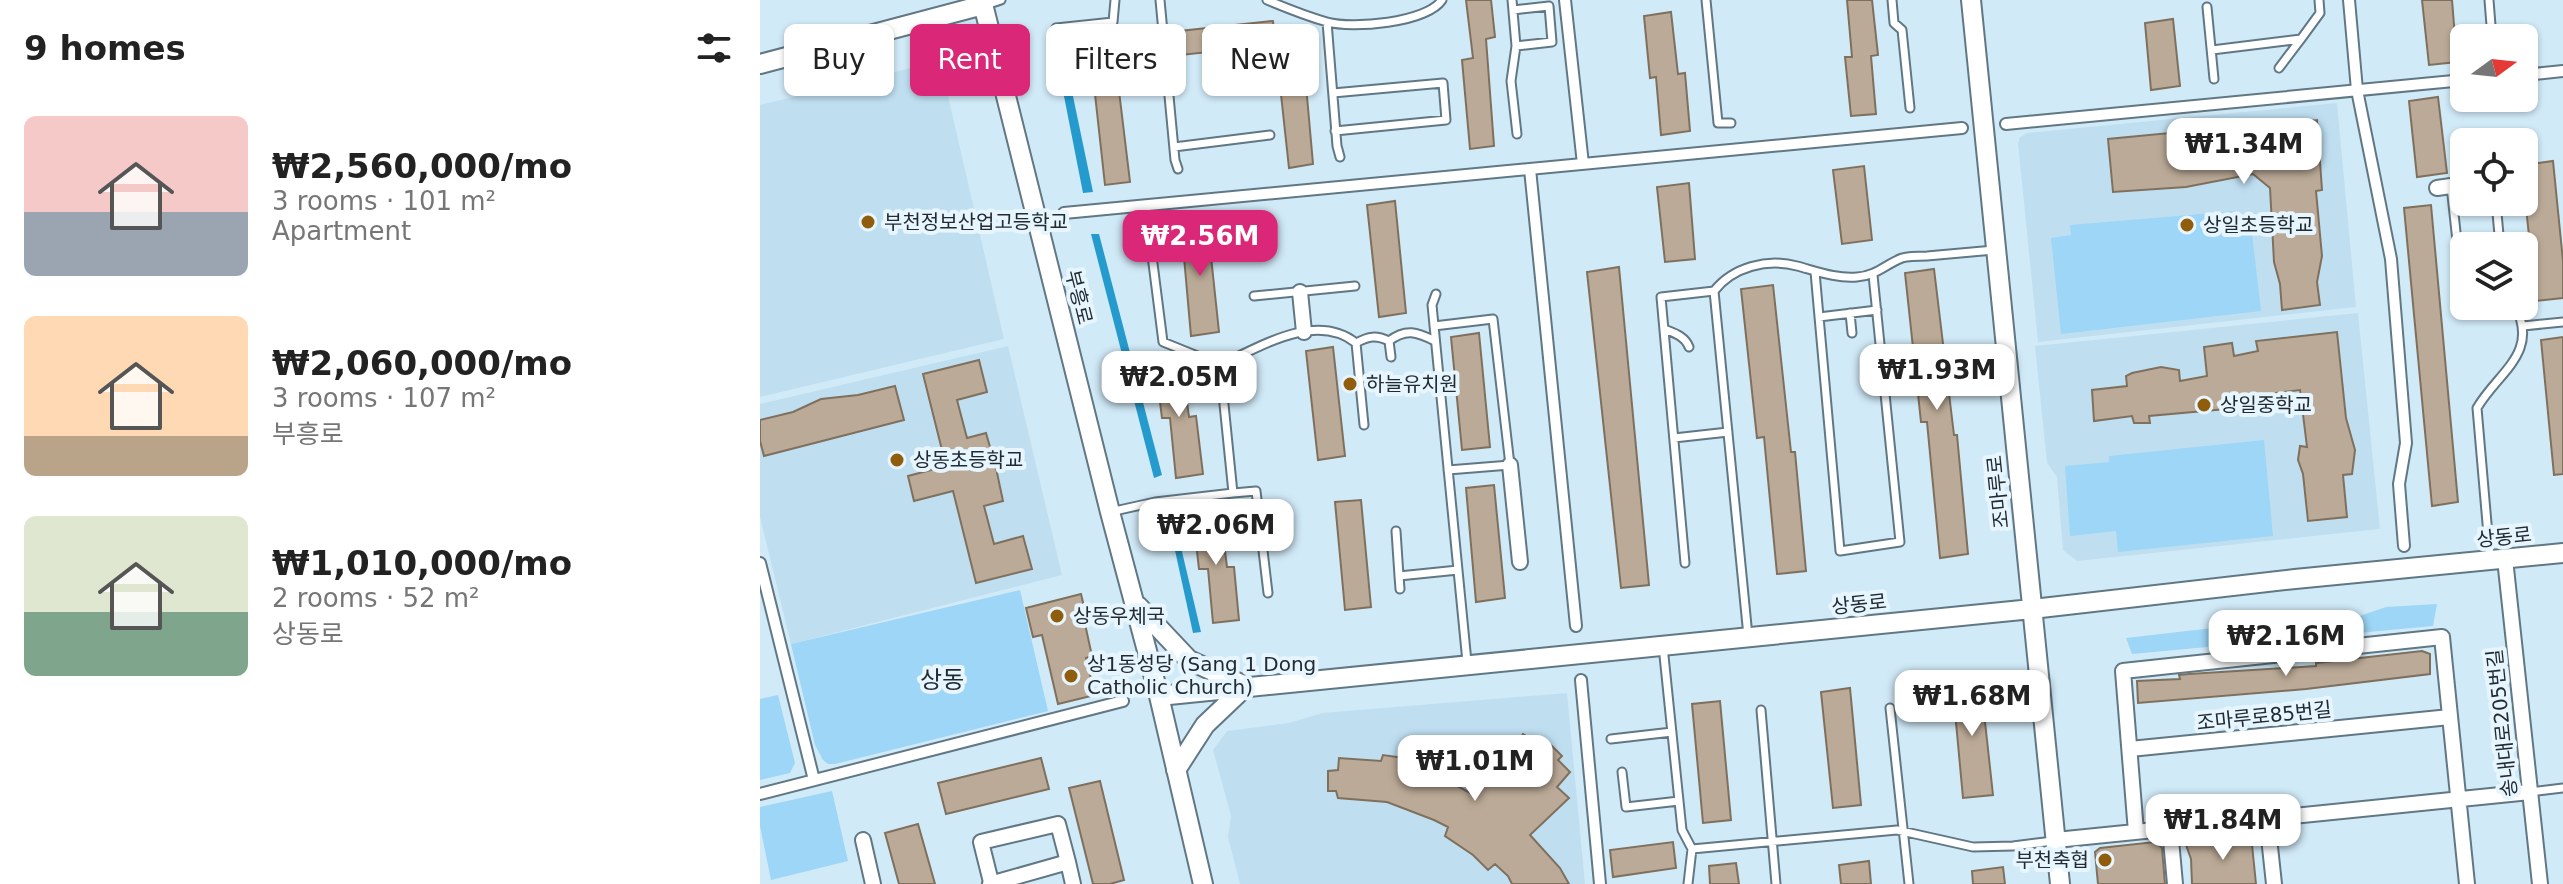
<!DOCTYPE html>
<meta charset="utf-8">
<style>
:root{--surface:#fff;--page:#f6f6f6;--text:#222;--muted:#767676;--accent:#db2777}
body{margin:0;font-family:"DejaVu Sans","Noto Sans KR",sans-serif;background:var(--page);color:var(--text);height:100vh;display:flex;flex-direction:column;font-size:30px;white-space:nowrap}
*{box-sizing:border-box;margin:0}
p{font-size:26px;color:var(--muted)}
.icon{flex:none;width:44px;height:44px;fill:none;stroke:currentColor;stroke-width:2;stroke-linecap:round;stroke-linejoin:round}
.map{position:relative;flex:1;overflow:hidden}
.sheet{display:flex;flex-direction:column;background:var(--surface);width:760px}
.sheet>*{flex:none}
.guide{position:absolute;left:24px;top:24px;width:760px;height:72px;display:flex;gap:16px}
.needle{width:52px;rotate:75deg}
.tools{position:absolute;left:1690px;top:24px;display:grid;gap:16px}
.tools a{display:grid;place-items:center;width:88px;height:88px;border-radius:12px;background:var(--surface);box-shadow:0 2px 6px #0004;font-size:40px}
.price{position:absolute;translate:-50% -68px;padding:0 18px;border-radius:16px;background:#fff;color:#222;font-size:26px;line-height:52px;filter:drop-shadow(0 2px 4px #0008)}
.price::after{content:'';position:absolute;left:50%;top:48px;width:24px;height:18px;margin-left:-12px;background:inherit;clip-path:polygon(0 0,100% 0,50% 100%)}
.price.on{background:var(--accent);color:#fff}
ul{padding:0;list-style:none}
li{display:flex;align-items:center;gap:24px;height:200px;padding:0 24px}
li span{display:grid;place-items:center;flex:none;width:224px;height:160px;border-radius:12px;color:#555}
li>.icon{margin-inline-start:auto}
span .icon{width:96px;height:96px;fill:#fffc;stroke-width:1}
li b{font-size:34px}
h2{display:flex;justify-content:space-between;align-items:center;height:96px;padding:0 24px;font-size:34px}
.chip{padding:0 28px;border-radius:12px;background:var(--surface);box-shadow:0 2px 6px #0004;font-size:28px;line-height:72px}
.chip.on{background:var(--accent);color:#fff}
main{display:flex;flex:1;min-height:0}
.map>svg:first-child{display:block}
.built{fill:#bfdff1}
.green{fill:#9dd6f6}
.water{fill:#259acd}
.building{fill:#bbaa97;stroke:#7f705e;stroke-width:2}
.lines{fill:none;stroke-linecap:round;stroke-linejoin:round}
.service-casing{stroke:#617784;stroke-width:11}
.pedestrian-casing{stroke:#617784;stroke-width:14}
.minor-casing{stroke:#617784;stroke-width:18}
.tertiary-casing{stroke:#617784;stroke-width:22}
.service{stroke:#fff;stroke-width:7}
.pedestrian{stroke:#fff;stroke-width:10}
.minor{stroke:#fff;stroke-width:14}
.tertiary{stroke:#fff;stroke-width:18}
.poi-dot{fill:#8f5d0b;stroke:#e6f5fe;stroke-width:3}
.labels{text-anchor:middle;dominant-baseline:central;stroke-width:8;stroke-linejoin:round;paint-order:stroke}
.poi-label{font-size:20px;fill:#222b31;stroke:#e6f5fe;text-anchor:start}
.street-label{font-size:20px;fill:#222b31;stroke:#e6f5fe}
.quarter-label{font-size:24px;fill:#222b31;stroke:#e6f5fe}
</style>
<main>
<section class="sheet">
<h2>9 homes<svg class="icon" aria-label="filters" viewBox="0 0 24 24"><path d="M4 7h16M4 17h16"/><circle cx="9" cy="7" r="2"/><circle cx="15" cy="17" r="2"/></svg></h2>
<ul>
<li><span style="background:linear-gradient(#f6c9c9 60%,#9aa5b1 0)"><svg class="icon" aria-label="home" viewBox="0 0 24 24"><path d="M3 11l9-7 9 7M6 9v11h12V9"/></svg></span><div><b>₩2,560,000/mo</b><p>3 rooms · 101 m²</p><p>Apartment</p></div></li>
<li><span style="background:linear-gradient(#ffd9b3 75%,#b9a48a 0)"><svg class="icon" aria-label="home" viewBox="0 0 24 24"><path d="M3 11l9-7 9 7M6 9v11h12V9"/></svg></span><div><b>₩2,060,000/mo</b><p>3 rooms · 107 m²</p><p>부흥로</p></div></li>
<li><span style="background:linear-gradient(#dfe7d0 60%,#7fa58c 0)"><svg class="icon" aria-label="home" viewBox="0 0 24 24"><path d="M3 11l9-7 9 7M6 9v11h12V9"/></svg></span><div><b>₩1,010,000/mo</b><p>2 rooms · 52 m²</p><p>상동로</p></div></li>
</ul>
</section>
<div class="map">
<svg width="1803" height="884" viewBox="0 0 1803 884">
<rect width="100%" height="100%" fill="#d1eaf8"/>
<path class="built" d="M180,61L244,339L0,397V105Z
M1577,103L1596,307L1278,342L1258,143L1260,137L1267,133Z
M1598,313L1620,529L1317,561L1303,550L1297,477L1287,463L1275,346Z
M248,346L302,575L31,644L0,517V404Z
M807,693L825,884H480L468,837L471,816L453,750L467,731L529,723L562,713Z"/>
<path class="green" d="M1477,211L1491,225L1501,311L1301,334L1291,238L1311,235L1310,225Z
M1504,440L1513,536L1358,552L1356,531L1310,536L1305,466L1349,462V456Z
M260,590L288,711L75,764H68L63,760L55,745L31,644Z
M1677,604L1673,626L1372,654L1366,638L1479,625L1506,632L1576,624L1626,607Z
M18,695L35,763L30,773L0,780V699Z
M72,791L88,861L11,880L0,826V807Z"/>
<path class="water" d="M300,34L333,192L323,193L292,35Z
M331,234H339L402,475L394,478Z
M415,522L441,632L433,633L409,523Z"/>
<path class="building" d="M706,0H731L735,37L726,39L734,146L710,149L702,60L713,58Z
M1087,0H1112L1118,55L1111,56L1116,114L1091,116L1085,57H1092Z
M1662,0H1692L1697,62L1669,65Z
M911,12L918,74L925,73L930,131L901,135L896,77L890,78L884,16Z
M1413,19L1420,86L1391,90L1385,23Z
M513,21L515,45L421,55L420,31Z
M545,74L553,164L529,168L519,76Z
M359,91L370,182L345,185L335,94Z
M1678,97L1687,173L1657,177L1649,101Z
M1557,120L1562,190L1556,191L1562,256L1557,282L1560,305L1522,310L1520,284L1514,262L1510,188L1493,174L1426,187L1353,192L1348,139L1420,132L1421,139L1476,134L1475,129Z
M1793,161L1803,261V298L1776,301L1764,189V165Z
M1104,166L1112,240L1082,244L1073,170Z
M929,183L935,259L905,262L897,187Z
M635,201L646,313L619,317L607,205Z
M1671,205L1698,502L1672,506L1644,208Z
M447,219L459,332L431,336L421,223Z
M859,267L889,585L861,588L827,272Z
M1174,269L1194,435H1197L1208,554L1180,558L1167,422H1161L1145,273Z
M1013,285L1031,452H1035L1046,571L1017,574L1004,437L997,438L981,289Z
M1577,332L1586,418L1595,450L1592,474L1583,475L1587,517L1548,521L1543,474L1538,460L1540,446L1547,447L1540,390L1516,393L1506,406L1492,413L1484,412L1478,408L1389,416L1390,423H1374L1372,416L1334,421L1332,390L1367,386L1366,376L1372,373L1401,367L1419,370L1420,381L1447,376L1444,347L1472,343L1474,356L1498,351L1496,341Z
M719,333L730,447L702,450L691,337Z
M1803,337V474L1794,475L1781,340Z
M573,347L585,456L558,460L546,351Z
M219,360L227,392L197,400L207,438L226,433L236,468L243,501L224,506L234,544L263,536L272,569L216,583L193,491L154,501L148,476L186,466L163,374Z
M421,360L429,417L436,416L443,474L416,478L410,418H402L395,363Z
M135,386L144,420L4,456L0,441V420L33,412L61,399L98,395Z
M734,485L745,598L716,602L706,488Z
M601,500L611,607L585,610L575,502Z
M460,513L467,567H474L479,620L453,623L448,569H439L433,516Z
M321,594L328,623L325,624L332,656L326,658L335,695L298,704L282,635L273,637L266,608Z
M1662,651L1670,654V674L1546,689L1378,703L1377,681L1420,679L1419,675L1429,674L1556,666V663Z
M1220,676L1233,795L1203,798L1192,679Z
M1090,688L1101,805L1073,808L1061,692Z
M960,701L971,820L943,823L932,704Z
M763,734L777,743L780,739L792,746L802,756L798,760L810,772L797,787L809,798L770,835L800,868L809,884H752L748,876L735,864L728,870L713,855L685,836L688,827L674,820L627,802L578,798L576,791H568V771L578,770L579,758L621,761L623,755L644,758L680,769L692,775L690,782L710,793L743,741L754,747Z
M281,758L289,789L186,814L178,783Z
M340,781L364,880L350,884H333L309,788Z
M158,824L175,884H139L125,833Z
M1491,835L1496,884H1432L1431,859L1425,842L1446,845L1469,841V837Z
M913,842L916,868L853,877L850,850Z
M1395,842L1402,848L1405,884H1338L1335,852L1340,848Z
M1109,861L1111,884H1081L1079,865Z
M976,863L979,884H950L949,866Z
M1243,867L1245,884H1213L1212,871Z"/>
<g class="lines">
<g class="service-casing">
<path id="service" d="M400,0L415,160L418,169
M507,0C526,8 546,16 567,22C592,29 666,23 682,0
M752,0L756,46L751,81L757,134
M946,0L958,123H971
M1132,0L1134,23L1142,30L1150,108
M1729,0L1732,38
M226,5L241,0
M1447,7L1454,79
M753,10L789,6L792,42L756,46
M567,22L577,146L580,157
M296,28L353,22L355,0
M1452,50L1541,39L1560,13L1559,0
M1519,68L1541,39
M573,93L683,83L686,120L575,131
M414,147L510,135
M1704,174L1691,186L1700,269L1704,271
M1736,202L1740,246
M390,240L403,342L460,365C500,347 556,311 596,343C609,336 616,335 629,341C646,328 657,332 675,341
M1055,272L1080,551L1140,542L1113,275
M676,294L672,305L707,662
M494,296L595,286
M1090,313L1092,333
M1059,317L1117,310
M674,326L733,319L750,465L688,470
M1763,326L1803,322
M904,329C914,333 925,336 929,347
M629,341L631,357
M596,343L604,425
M914,438L968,432
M473,493L496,491L508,593
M350,512L395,502L473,493L460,365
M636,531L639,576L698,570
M1730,558L1717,408C1738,372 1780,353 1755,306
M925,563L901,297L954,291
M639,576L640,589
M988,636L954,291C973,267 1007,258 1037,266C1056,271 1077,279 1097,277C1116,276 1126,264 1142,258C1149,256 1159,256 1167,256C1189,254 1212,252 1234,250
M903,646L922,830L932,849L1137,830L1213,847L1253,846L1293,841
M1130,708L1149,884
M1001,710L1016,884
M851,739L912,732
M862,772L866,807L919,801
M1770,792L1803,788
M928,884L932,849"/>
</g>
<g class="pedestrian-casing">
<path id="pedestrian" d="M805,0L823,164
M1589,0L1597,90L1631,259L1646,443L1639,484L1644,546
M1764,75L1803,71
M1246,124L1704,80
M770,169L816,626
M304,213L1202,128
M0,563L54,780
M821,680L840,884
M0,794L363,701"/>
</g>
<g class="minor-casing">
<path id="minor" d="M1677,188L1691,186
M540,292L544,332
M750,465L760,562
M1745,559L1780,884
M1370,749L1690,717
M1507,819L1514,884
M1410,829L1415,884
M1376,832L1363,671L1682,637L1707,884
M103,840L113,884
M1296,840L1770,792
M231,882L221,842L298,824L308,862
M230,884L308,862L313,884"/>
</g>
<g class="tertiary-casing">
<path id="tertiary" d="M222,0L350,512L399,696L443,884
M1211,0L1300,884
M0,64L223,5
M378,606L429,660L483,685
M399,696L1272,609L1535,579L1803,553
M416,770L445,725L485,687"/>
</g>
<use href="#service" class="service"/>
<use href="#pedestrian" class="pedestrian"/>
<use href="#minor" class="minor"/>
<use href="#tertiary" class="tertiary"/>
</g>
<g class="poi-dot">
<circle cx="108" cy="222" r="8"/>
<circle cx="1427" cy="225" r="8"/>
<circle cx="590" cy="384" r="8"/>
<circle cx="1444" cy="405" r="8"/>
<circle cx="137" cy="460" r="8"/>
<circle cx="297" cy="616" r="8"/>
<circle cx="311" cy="676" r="8"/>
<circle cx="1345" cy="860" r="8"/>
</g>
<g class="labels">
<g class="poi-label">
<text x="124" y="222">부천정보산업고등학교</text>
<text x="1443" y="225">상일초등학교</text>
<text x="606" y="384">하늘유치원</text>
<text x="1460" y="405">상일중학교</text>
<text x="153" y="460">상동초등학교</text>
<text x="313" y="616">상동우체국</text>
<text x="327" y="664">상1동성당 (Sang 1 Dong<tspan x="327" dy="23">Catholic Church)</tspan></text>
<text x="1329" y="860" text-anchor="end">부천축협</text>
</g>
<g class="street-label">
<text transform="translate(319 297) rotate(76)">부흥로</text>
<text transform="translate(1238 492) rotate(-96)">조마루로</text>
<text transform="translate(1744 537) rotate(-6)">상동로</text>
<text transform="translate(1099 604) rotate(-6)">상동로</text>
<text transform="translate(1504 716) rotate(-6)">조마루로85번길</text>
<text transform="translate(1742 723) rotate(-96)">송내대로205번길</text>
</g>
<g class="quarter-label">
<text x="182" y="680">상동</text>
</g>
</g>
</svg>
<div class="tools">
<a><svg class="needle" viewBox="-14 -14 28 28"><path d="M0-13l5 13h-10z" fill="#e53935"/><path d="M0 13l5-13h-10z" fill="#767676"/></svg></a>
<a><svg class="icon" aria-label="locate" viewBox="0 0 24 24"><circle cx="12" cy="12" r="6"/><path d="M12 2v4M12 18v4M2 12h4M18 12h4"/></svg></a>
<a><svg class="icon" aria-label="layers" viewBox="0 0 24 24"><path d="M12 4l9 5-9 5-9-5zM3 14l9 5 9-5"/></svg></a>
</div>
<b class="price" style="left:1484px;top:186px">₩1.34M</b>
<b class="price on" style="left:440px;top:278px">₩2.56M</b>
<b class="price" style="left:1177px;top:412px">₩1.93M</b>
<b class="price" style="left:419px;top:419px">₩2.05M</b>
<b class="price" style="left:456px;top:567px">₩2.06M</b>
<b class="price" style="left:1526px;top:678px">₩2.16M</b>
<b class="price" style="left:1212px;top:738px">₩1.68M</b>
<b class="price" style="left:715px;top:803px">₩1.01M</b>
<b class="price" style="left:1463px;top:862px">₩1.84M</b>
<div class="guide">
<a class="chip">Buy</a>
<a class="chip on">Rent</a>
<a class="chip">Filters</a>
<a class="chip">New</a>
</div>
</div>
</main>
